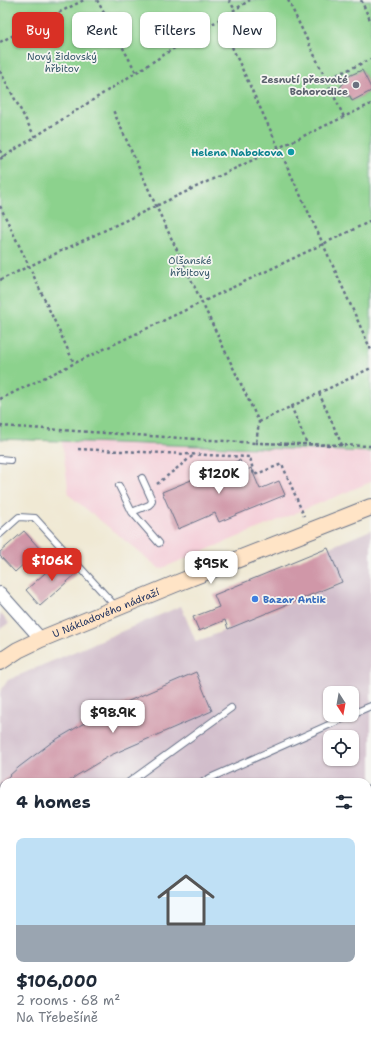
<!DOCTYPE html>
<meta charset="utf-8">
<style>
:root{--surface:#fff;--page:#f6f6f7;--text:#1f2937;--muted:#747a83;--line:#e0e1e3;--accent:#d93025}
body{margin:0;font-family:"Shantell Sans",sans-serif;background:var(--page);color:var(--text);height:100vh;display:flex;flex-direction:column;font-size:15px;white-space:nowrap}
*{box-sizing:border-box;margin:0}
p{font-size:13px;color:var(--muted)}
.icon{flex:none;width:22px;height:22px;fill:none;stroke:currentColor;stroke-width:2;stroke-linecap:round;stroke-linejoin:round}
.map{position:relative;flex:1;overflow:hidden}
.panel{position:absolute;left:0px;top:778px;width:371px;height:268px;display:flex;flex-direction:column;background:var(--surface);border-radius:12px 12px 0 0;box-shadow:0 1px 3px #0004}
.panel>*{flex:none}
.guide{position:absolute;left:12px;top:12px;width:347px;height:36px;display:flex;gap:8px}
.needle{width:26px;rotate:169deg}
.tools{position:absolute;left:323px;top:686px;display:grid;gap:8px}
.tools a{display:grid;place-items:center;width:36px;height:36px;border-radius:8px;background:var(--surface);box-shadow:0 1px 3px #0004;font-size:20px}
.price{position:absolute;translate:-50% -34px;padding:0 9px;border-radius:8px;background:#fff;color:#222;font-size:13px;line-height:26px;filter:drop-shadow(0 1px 2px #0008)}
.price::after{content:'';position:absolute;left:50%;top:24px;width:12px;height:9px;margin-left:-6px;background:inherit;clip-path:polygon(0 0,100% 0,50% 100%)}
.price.on{background:var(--accent);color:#fff}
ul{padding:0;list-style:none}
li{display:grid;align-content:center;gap:8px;height:212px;padding:0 16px}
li+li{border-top:1px solid var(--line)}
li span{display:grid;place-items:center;height:124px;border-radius:8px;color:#555}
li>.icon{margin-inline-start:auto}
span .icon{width:72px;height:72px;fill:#fffc;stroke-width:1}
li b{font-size:17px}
h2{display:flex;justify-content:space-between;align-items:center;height:48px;padding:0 16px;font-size:17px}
.chip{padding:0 14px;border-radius:8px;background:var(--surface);box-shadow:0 1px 3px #0004;font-size:14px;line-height:36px}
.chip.on{background:var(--accent);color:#fff}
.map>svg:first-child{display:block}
.built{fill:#f5cfd9}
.industrial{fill:#d1bdcb;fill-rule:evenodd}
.green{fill:#8cd28d;stroke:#548076}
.building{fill:#d097a8}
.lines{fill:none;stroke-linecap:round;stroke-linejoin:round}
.lane-casing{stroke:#667087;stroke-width:8}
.street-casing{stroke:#667087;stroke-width:14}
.secondary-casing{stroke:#667087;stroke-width:18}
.path{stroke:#667087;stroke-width:2.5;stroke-dasharray:3 3;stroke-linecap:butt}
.lane{stroke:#fff;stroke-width:6}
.street{stroke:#fff;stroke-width:12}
.secondary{stroke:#ffe4c6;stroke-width:16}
.worship-dot{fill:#6b7280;stroke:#f6f6f2;stroke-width:1.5}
.culture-dot{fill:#0f9aa8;stroke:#f6f6f2;stroke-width:1.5}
.shop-dot{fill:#3f7fe0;stroke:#f6f6f2;stroke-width:1.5}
.labels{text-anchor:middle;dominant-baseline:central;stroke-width:3.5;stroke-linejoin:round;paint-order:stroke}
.park-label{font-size:10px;fill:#37586a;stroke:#f6f6f2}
.worship-label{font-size:10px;font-weight:bold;fill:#5b616d;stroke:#f6f6f2;text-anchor:end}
.culture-label{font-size:10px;font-weight:bold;fill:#0d838f;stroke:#f6f6f2;text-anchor:end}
.shop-label{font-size:10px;font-weight:bold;fill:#366cbe;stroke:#f6f6f2;text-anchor:start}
.street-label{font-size:10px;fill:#1b2f5e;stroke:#f6f6f2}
</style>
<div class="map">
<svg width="371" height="1046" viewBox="0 0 371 1046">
<rect width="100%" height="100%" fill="#f6f6f2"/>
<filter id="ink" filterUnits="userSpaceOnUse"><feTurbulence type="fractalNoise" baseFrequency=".025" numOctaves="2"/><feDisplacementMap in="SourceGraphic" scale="8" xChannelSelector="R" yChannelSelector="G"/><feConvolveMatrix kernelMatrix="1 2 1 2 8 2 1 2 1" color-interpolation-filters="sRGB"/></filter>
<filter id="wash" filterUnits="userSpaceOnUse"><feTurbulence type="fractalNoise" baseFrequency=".012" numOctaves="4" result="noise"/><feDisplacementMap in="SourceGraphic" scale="16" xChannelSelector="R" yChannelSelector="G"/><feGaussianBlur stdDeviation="0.9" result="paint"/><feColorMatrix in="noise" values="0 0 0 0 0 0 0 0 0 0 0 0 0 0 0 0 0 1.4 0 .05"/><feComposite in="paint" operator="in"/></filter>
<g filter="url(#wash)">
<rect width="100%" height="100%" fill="#f0e9d4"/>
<path class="built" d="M62,441L371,452V482L160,569L69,495Z"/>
<path class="industrial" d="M371,530V1046H0V692L8,680L181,606L196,642L342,583L328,548ZM330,693H352V715H330ZM330,737H352V759H330ZM4,782H367V1042H4Z
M0,613L9,623L0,629Z"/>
<path class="green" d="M0,0H371V88L362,70L342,79L344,83C339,87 339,92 344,96H350L352,101L371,91V452L0,439Z
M367,949L368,951H371V993L367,994Z"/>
<g id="blocks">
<path class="building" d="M362,70L371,88V91L352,101L350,96H344L341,93L340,87L344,83L342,79Z
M240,460L244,472L251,468L260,489L279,481L285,495L219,522L215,513L178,529L162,492Z
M24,531L40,549L15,572L0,556V552Z
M328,548L342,582L228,629L225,620L199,631L193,617L219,607L214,595Z
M63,557L77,573L40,606L26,590Z
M196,672L212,711L111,755L76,776L68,782H4V839L0,843V784L19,767L52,742L91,719L124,703Z
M371,869V925L367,926V871Z
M4,952V969L0,970V955Z
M3,986L4,987V1012L0,1014V987Z"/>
</g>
</g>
<g filter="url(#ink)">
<use href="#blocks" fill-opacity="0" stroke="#667087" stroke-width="1"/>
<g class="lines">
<g class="lane-casing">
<path id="lane" d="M0,459L10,460
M119,486L132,512L159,543
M132,512L149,505L151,503L152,500L142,478
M0,534L19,517L35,518L116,607
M352,714L371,706
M129,782L231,708
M203,782L210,778L351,715
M367,789L371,788
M367,844L371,842
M0,886L4,882
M0,984H4"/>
</g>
<g class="street-casing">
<path id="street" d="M0,593L41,639"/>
</g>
<g class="secondary-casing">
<g id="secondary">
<path id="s1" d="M0,662L18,650L41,639L175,584L371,507"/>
</g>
</g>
<path class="path" d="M97,0L136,72
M229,0L235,10
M288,0L344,117
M361,0L371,22
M227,36L323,244L371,350
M0,42L84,0
M0,71L35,137
M326,80L371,59
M0,150L3,157
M0,159L250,0
M0,206L29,266L74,363
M0,280L371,104
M319,393L342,445
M0,399L371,221
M291,406L307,444
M259,422L371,368
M0,426L256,443L259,422L156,206L113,110
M342,445L256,443L371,446
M78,449L250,457L254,475L282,464L304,516
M157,484L195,454"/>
<use href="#lane" class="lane"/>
<use href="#street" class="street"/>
<use href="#secondary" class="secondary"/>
</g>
</g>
<circle class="worship-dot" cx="356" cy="85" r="4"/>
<circle class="culture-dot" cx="291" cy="152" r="4"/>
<circle class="shop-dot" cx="255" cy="599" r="4"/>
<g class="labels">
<g class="park-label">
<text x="62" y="56">Nový židovský<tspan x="62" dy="12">hřbitov</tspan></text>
<text x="190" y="260">Olšanské<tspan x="190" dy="12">hřbitovy</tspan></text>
</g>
<g class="worship-label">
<text x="348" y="79">Zesnutí přesvaté<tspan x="348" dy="12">Bohorodice</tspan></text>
</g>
<g class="culture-label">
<text x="283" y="152">Helena Nabokova</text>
</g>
<g class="shop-label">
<text x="263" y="599">Bazar Antik</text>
</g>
<g class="street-label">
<text stroke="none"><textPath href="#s1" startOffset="117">U Nákladového nádraží</textPath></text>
</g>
</g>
</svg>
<div class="tools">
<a><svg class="needle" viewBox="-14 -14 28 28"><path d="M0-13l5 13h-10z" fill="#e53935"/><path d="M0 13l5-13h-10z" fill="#747a83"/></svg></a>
<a><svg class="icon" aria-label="locate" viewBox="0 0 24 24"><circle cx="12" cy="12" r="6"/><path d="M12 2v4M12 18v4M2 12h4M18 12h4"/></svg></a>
</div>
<b class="price" style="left:219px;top:495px">$120K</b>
<b class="price on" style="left:52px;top:582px">$106K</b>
<b class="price" style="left:211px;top:585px">$95K</b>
<b class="price" style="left:113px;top:734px">$98.9K</b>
<div class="guide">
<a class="chip on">Buy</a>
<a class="chip">Rent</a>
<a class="chip">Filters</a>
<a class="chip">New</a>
</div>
<section class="panel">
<h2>4 homes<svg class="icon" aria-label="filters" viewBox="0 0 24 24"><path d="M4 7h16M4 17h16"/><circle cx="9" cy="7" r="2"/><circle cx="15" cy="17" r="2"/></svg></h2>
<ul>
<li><span style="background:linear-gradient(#bfe0f5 70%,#9aa5b1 0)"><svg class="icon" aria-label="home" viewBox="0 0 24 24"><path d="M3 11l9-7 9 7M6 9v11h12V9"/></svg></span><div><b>$106,000</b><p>2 rooms · 68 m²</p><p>Na Třebešíně</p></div></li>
</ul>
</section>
</div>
